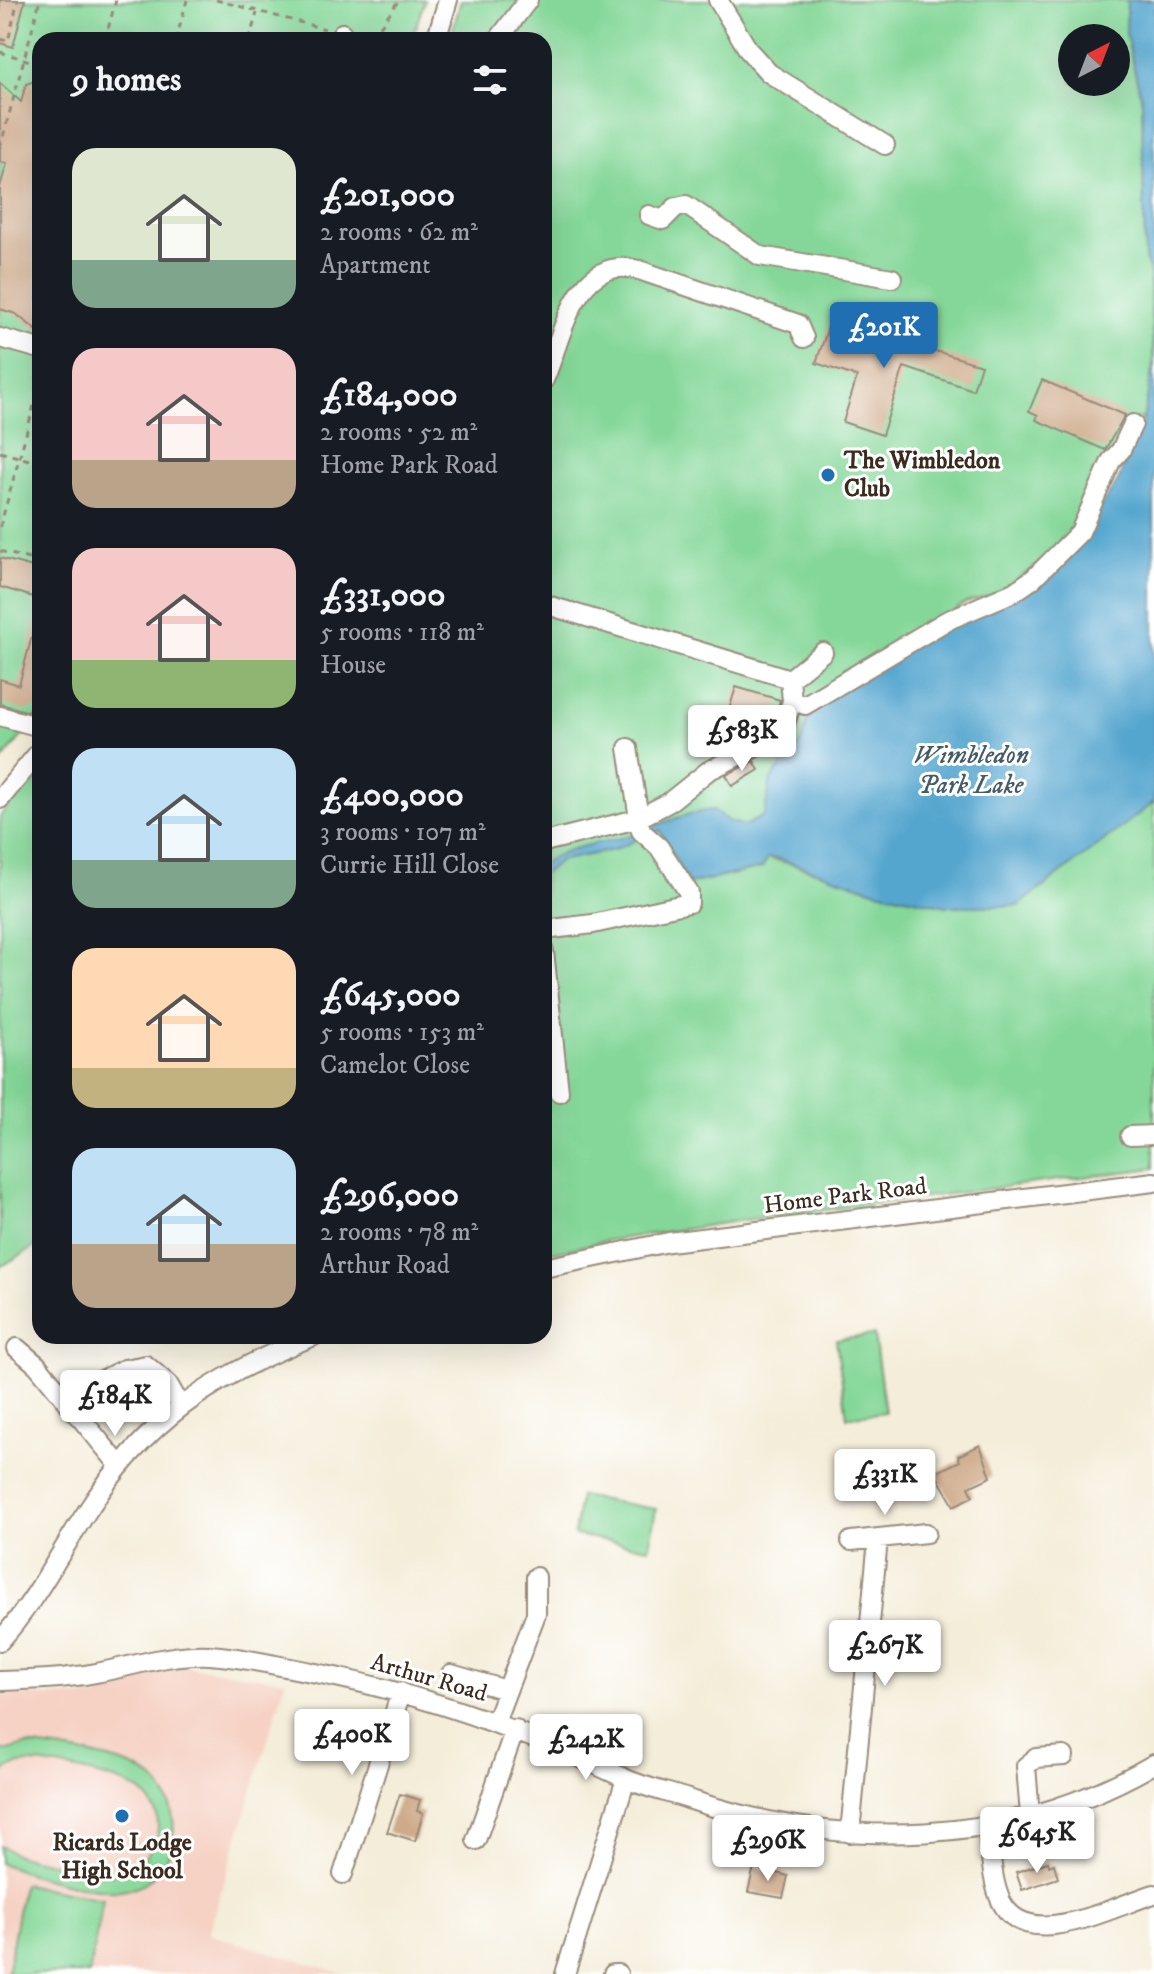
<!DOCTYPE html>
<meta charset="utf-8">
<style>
:root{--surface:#171b24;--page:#242831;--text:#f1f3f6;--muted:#9ea1a6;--accent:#1f6fb2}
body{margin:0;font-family:"IM FELL DW Pica",serif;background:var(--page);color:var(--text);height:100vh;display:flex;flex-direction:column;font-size:30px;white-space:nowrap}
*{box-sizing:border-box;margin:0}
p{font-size:26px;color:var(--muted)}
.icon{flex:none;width:44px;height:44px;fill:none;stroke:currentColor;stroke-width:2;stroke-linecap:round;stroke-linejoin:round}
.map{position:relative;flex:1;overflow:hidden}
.side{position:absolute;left:32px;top:32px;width:520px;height:1312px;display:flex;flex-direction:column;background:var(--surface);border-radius:24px;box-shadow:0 8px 32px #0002}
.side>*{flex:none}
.needle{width:52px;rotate:42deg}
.buttons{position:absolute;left:1058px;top:24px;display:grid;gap:16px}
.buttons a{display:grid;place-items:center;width:72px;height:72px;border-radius:50%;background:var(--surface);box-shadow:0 8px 32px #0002;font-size:40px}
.price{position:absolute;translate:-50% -68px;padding:0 18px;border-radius:8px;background:#fff;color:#222;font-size:26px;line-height:52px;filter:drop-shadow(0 2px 4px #0008)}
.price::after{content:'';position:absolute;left:50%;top:48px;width:24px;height:18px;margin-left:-12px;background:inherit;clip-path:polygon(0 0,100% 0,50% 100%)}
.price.active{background:var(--accent);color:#fff}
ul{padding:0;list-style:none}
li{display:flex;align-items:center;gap:24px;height:200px;padding:0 40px}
li span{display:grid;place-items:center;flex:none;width:224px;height:160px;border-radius:24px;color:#555}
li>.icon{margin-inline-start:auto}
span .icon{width:96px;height:96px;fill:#fffc;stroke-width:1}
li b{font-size:34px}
h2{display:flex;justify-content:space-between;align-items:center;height:96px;padding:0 40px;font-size:34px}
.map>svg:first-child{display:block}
.built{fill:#f6d2c4}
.green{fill:#84d798;stroke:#60805b;stroke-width:2;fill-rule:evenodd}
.water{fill:#54a6cf;stroke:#486876;stroke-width:2}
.building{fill:#cfaa8a}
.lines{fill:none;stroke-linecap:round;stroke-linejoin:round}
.minor-casing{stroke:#988c7c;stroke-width:22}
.path{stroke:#988c7c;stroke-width:3;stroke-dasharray:6 6;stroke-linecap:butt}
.minor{stroke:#fff;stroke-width:18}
.poi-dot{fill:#1f6fb2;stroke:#fff;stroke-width:3}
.labels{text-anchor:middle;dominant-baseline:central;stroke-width:6;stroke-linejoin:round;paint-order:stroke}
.poi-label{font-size:24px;font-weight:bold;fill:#3b2a1e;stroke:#fff;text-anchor:start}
.street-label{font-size:24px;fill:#3b2a1e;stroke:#fff}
.water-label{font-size:26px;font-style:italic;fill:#455c65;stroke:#fff}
</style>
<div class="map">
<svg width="1154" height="1974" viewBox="0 0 1154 1974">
<rect width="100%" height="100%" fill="#fff"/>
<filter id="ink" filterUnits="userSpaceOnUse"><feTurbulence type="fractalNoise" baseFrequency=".0125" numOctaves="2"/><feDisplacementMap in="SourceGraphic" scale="16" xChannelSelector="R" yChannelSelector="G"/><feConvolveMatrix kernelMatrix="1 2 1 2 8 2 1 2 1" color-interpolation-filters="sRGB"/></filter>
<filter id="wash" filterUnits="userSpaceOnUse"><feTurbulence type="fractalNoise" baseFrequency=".006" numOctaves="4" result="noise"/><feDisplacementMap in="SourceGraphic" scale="32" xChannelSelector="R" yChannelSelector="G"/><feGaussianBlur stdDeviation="1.8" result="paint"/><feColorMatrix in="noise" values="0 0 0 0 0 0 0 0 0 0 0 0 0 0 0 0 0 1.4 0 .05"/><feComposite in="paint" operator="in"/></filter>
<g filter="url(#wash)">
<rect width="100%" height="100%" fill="#f4edd9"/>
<path class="built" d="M178,1665L286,1681L208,1934L344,1974H0V1695L96,1697L160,1668Z"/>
<path class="green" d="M0,0H425L411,40H40V714L0,763Z
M461,0H1127L1126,34L1142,102L1145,258L1149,269L1154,362L1143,420L1138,418L1070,542L995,595L966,603L812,705L802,741L772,779L764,816L745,826L728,821L713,810L768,858L947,906H1018L1154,802V1168L752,1219L605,1241L544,1254V40H450ZM1072,38H1116V82H1072Z
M40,767V1244L0,1267V816Z
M874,1335L885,1412L847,1417L836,1340Z
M580,1496L656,1509L649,1548L574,1535Z
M26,1745C58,1749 119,1756 146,1774C191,1804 180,1886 120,1890C88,1892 30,1875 0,1863V1846L19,1856L107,1875C149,1872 178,1824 141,1792C123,1778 52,1763 28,1763C18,1763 8,1768 0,1774V1752Z
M23,1884L103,1899L89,1974H7Z"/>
<path class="water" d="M1127,0H1154V802L1018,906H947L877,891L776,858H768L762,868L689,884L660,830L613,850L559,861L544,874V864C565,845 601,844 628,836C658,826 681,813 713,810L728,821L744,826L764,816L771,779L802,741L812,705L1073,546L1118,481L1143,420L1154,361L1149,269L1145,258L1142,102L1126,34Z"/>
<g id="blocks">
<path class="building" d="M0,0H25L13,47L0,43Z
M40,79V333L16,314L0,309V187L7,163L0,162V83L21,102L26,84Z
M831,319L981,365L973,390L904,367L882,435L843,422L857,377L816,363Z
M1042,380L1125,415L1105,450L1036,420L1038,415L1029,411Z
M0,558L40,569V599L0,587Z
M36,621L40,622V706L26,711L0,704V679L19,685Z
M736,687L780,700L772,726L762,731L726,720Z
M754,761L759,770L732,786L726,775Z
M980,1445L991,1477L969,1487L973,1496L954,1506L935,1473L960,1461L958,1456Z
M400,1794L420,1800L417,1811L423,1813L415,1841L387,1832Z
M1048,1862L1049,1866L1054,1864L1058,1878L1022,1890L1016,1872Z
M754,1867L788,1876L783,1898L748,1892Z"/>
</g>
</g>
<g filter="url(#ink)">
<use href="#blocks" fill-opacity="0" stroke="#988c7c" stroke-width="2"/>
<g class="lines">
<g class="minor-casing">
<path id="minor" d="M718,0L749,51L769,73L885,145
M341,40L342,33
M436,40L448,0
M498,40L528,0
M649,215L663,220L676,207L686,205L760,256L892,278
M0,338L40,349
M544,380C563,336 575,253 639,270L798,324L804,338
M544,604L790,679L792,701L782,734L708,771L668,803L637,819L544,842
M790,679L823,652
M792,701L805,705L946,621L1014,592L1033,579L1080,532L1111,461L1121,450L1133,424
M0,716L40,727
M0,799L40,751
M544,930L593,924L689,903V893L659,847L641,831L628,748
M544,951L559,1092
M1130,1136L1154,1135
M544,1268L669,1242L1154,1182
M17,1348L37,1365L120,1466
M94,1384L124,1369L146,1365L168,1384L180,1405
M851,1541L926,1533
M0,1641C34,1603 58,1556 86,1513C144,1421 214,1375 314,1336
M451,1674L506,1690
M0,1681C32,1680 65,1679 96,1673C133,1666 172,1653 210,1655C243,1657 278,1666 311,1672C421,1693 524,1730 624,1778C643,1787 667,1792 688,1799C843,1851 1010,1848 1154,1764
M495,1722L536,1614V1577
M1030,1816L1026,1766L1036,1758L1064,1756
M987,1827C991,1849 991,1880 1001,1901C1026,1954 1114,1906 1154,1894
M850,1833L878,1539
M476,1840L515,1729
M343,1874L401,1692
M565,1974L626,1779
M613,1974H618"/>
</g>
<path class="path" d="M216,0L325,29
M359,37L377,31L399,0
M0,39L8,41L18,0
M105,40L116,0
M176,40L187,0
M249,40L257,13
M0,52L40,64
M0,148L40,0
M0,452L40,463
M0,527L40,384
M0,551L40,562"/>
<use href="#minor" class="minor"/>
</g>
</g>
<g class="poi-dot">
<circle cx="828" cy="475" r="8"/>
<circle cx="122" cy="1816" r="8"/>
</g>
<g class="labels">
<g class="poi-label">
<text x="844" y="461">The Wimbledon<tspan x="844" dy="28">Club</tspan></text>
<text x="122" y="1843" text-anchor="middle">Ricards Lodge<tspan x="122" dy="28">High School</tspan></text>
</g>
<g class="street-label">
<text transform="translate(845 1196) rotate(-7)">Home Park Road</text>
<text transform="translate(429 1678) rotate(16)">Arthur Road</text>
</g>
<g class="water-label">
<text x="971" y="755">Wimbledon<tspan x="971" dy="30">Park Lake</tspan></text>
</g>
</g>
</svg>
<div class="buttons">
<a><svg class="needle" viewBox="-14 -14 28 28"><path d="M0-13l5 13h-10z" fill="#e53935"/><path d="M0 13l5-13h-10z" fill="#9ea1a6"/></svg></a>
</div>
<b class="price active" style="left:884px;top:370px">£201K</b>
<b class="price" style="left:742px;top:773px">£583K</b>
<b class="price" style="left:115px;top:1438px">£184K</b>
<b class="price" style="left:885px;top:1517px">£331K</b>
<b class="price" style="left:885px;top:1688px">£267K</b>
<b class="price" style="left:352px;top:1777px">£400K</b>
<b class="price" style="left:586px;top:1782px">£242K</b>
<b class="price" style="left:1037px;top:1875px">£645K</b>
<b class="price" style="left:768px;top:1883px">£296K</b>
<section class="side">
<h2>9 homes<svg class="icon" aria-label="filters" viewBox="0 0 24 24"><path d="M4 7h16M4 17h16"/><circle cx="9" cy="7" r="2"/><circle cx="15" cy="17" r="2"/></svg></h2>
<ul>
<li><span style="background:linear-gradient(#dfe7d0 70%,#7fa58c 0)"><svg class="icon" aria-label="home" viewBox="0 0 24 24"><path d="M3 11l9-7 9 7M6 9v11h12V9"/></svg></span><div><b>£201,000</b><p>2 rooms · 62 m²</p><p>Apartment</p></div></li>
<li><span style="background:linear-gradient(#f6c9c9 70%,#b9a48a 0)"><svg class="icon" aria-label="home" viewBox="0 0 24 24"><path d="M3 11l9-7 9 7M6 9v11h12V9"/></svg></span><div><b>£184,000</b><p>2 rooms · 52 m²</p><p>Home Park Road</p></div></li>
<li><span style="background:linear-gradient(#f6c9c9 70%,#8fb573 0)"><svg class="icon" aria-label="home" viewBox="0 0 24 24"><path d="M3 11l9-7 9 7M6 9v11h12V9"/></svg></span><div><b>£331,000</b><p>5 rooms · 118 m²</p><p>House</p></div></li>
<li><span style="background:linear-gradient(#bfe0f5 70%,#7fa58c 0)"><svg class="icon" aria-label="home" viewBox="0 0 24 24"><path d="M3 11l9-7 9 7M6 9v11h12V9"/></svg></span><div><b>£400,000</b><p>3 rooms · 107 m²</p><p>Currie Hill Close</p></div></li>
<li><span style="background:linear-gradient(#ffd9b3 75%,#c2b280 0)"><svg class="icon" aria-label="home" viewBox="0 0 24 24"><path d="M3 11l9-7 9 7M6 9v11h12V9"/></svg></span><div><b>£645,000</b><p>5 rooms · 153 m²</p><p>Camelot Close</p></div></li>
<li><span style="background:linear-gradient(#bfe0f5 60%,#b9a48a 0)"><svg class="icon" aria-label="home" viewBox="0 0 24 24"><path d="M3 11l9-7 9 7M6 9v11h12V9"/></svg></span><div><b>£296,000</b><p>2 rooms · 78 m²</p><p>Arthur Road</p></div></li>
</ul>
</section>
</div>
